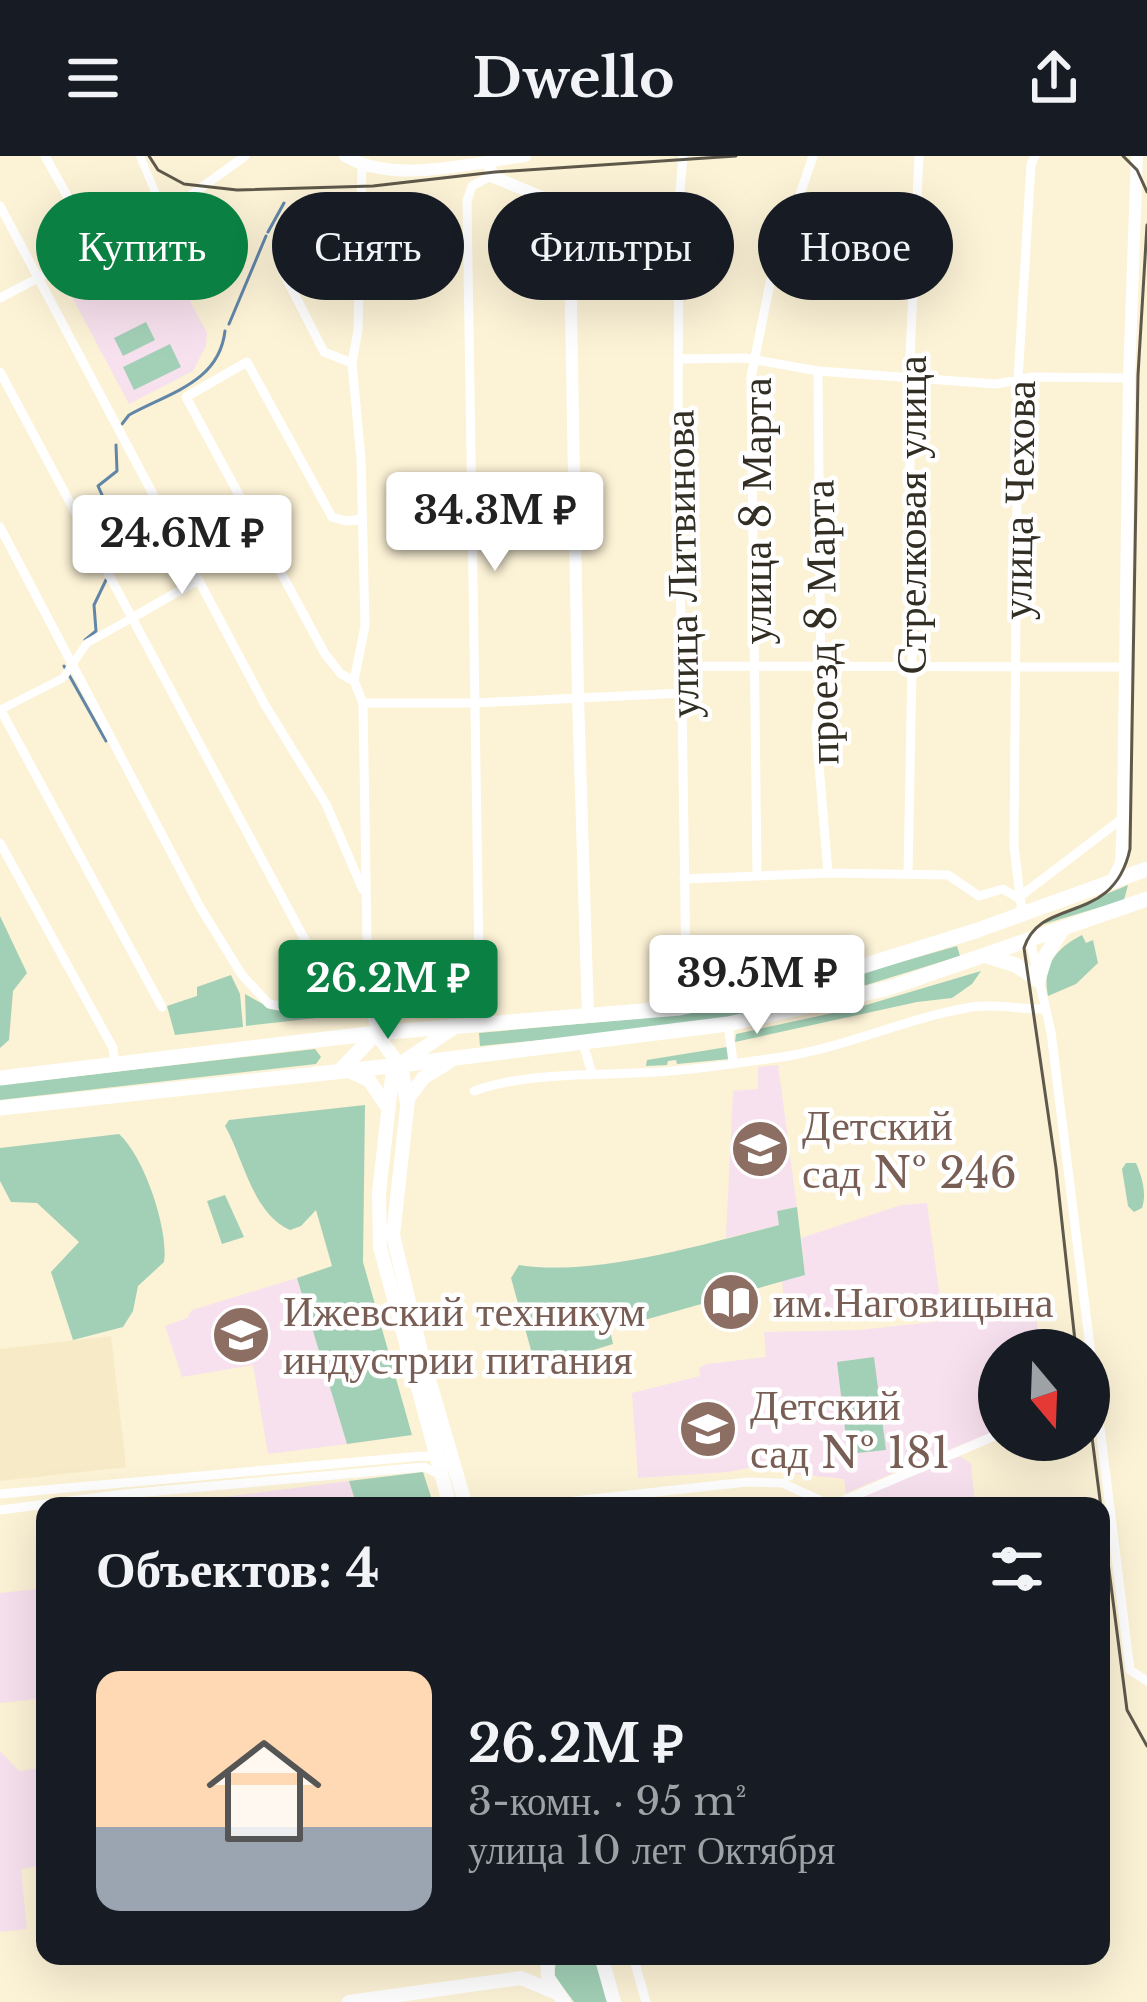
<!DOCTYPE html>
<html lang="ru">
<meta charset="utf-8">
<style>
:root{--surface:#171b24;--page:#242831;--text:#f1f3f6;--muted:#9ea1a6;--accent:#0b8043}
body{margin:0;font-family:"Libre Baskerville",serif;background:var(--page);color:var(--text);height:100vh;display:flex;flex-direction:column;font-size:45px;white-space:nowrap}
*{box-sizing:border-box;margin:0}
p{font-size:39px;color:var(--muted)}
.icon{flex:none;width:66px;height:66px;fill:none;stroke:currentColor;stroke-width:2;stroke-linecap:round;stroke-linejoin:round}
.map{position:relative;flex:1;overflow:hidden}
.sheet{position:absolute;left:36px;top:1341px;width:1074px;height:468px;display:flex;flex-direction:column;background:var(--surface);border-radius:24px;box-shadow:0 12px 48px #0002}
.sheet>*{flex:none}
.banner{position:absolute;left:36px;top:36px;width:1077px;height:108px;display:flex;gap:24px}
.needle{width:78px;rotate:161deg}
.buttons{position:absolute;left:978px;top:1173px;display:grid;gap:24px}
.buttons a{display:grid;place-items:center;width:132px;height:132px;border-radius:50%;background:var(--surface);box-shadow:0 12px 48px #0002;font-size:60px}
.price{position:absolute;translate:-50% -102px;padding:0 27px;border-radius:12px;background:#fff;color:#222;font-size:39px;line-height:78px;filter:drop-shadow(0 3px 6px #0008)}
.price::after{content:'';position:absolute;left:50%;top:72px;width:36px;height:27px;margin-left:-18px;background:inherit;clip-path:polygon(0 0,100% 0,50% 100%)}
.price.selected{background:var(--accent);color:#fff}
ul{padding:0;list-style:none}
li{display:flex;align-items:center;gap:36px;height:300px;padding:0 60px}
li span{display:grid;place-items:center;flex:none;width:336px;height:240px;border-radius:24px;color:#555}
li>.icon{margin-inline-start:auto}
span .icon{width:144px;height:144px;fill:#fffc;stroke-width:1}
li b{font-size:51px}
h2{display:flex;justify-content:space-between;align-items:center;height:144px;padding:0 60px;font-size:51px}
.chip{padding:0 42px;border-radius:54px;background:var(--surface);box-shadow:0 12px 48px #0002;font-size:42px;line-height:108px}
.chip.selected{background:var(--accent);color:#fff}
header{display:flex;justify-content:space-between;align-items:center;height:156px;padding:0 60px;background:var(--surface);font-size:54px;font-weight:700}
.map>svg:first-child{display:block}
.built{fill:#f7eac6}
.education{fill:#f8e1ee}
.green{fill:#a2d0b6}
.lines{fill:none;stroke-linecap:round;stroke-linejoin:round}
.stream{stroke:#6286a8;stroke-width:3}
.pedestrian{stroke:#fff;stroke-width:8}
.minor{stroke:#fff;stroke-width:9}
.tertiary{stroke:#fff;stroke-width:12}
.secondary{stroke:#fff;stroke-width:14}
.primary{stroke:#fff;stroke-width:15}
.tram{stroke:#5f594b;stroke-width:3}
.labels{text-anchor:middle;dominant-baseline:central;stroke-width:9;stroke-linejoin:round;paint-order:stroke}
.street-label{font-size:42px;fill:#322e23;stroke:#fff}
.education-label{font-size:42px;fill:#785e54;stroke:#fff;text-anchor:start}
</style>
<header><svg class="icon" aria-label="menu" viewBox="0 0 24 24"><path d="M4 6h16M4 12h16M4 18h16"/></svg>Dwello<svg class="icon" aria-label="share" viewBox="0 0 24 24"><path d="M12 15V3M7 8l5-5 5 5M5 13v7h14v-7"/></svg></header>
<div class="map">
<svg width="1147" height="1846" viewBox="0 0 1147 1846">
<rect width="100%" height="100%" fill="#fcf2d6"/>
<path class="built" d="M111,1180L126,1311L0,1325V1193Z"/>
<path class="education" d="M165,73L200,140L190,145L207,177L206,190L193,215L129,248L65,128Z
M778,909L797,1051L777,1055L780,1069L726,1082L733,935L758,933V911Z
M927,1047L941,1150L785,1163L782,1123L805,1118L801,1082L901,1049Z
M297,1122L347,1288L268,1298L253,1209L182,1221L165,1170L187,1162L192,1154Z
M1035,1155L1041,1194H999V1273L846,1337L844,1323L796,1318L787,1304L728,1316L638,1322L632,1237L700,1220L699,1212L707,1208L766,1201L764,1176L859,1174Z
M952,1301H962L971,1308L975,1350H848L849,1345Z
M349,1325L357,1350H141L193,1345Z
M45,1432V1542L0,1547V1437Z
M0,1595L19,1615L45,1611V1709L21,1713L27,1773L0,1776Z"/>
<path class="green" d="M146,166L155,184L123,200L114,182Z
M170,188L181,211L134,234L123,211Z
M1128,729L1124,744L1044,768L1048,762Z
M0,760L27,817L13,835L9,884L0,892Z
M1082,779L1086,787L1093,784L1098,807L1076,828L1048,840C1042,810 1055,793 1082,779Z
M957,790L960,800L795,851L644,874L480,890L479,877L644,862L799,835Z
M981,815L972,828L952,842L917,846L735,886L736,878L856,852Z
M231,819L240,838L243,871L175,879L167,850L197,840V831Z
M245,838L270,852L356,844L366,847L369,856L246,870Z
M727,891L729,903L677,908L676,904L668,905L667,909L646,910L647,904Z
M315,893L321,901L316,908L0,944V929Z
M365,949L363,1106L412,1279L347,1288L297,1122L332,1110L316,1054L301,1070L290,1074C252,1057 244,1003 225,970L229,964Z
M119,978C144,1000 169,1074 164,1106L138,1130L133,1155L123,1171L73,1184L51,1116L79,1086L37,1047L11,1046L0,1025V992Z
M1126,1007H1136C1142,1021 1147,1037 1142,1052L1134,1056L1128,1050L1122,1013Z
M225,1039L244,1081L222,1088L207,1045Z
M797,1051L805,1119L630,1168L628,1163L609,1169L613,1188L536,1212L511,1122L519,1109C593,1121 705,1088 779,1069L777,1055Z
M874,1201L886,1294L848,1298L837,1206Z
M423,1316L434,1350H357L349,1325Z
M557,1800H595L608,1846H574L554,1819Z"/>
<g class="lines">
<path class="stream" d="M268,76L284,47
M229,168L266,80
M122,268L129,259C171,236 219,226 225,175
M110,416L127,394L98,330L117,315L116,289
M85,484L96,475L94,449L106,424
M64,510L106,585"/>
<path class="pedestrian" d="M140,0L163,55
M0,554L63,522L87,487L132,462"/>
<path class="minor" d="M45,0L95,90
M683,0L679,47L678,271L686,816
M362,9L358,174L352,207L361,303L365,470L354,525L363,547L368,842L376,877
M0,50L265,549L326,648L363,734
M280,110L324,196L352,207
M0,142L180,47L245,0
M680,203L745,202L818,215L996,228L1032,221L1129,222
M818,215L821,539L816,573L828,717
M0,216L306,786
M0,371L200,751L242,819L269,848L284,851L368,842
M132,462L198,424
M683,510L1124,511
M354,525L341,518L325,498L186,241L247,206L332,361L346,365L362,363
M363,547H475L683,537
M0,553L162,851
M0,687L113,892L115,909
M757,718L751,221L770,127L813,0
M908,718L912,511L909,222L919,0
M684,723L828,717L948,719L979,740L1003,733L1018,742
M1018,742L1123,662
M1022,757L1014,690L1018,224L1031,8L1035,0
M1030,784L1051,876L1130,1514L1147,1525
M479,803L467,45L472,30L491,20
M728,868L733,906
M583,887L592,918
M474,935C530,915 597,920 656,916C696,914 736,907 775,902C843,893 905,862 972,851C997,847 1020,854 1045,853
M0,1338L422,1300L436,1301L455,1314
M833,1349L999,1278
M529,1350L747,1326L782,1327L833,1350
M0,1354L124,1338L424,1311L441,1319
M633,1800L646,1846"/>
<path class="tertiary" d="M345,0C396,29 469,7 525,0
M490,4L491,20L564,50L574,67L571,153L578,541L588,860
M1112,725L1121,707L1123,662L1129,222L1137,0"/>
<path class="secondary" d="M376,877L402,913L406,943
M449,906L423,922L408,943L393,1079L422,1200L466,1350
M349,915L369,924L388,952
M450,1350L380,1091L379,1037L392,921L407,903L452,873
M547,1800L548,1822L564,1846
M601,1800L614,1846
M349,1846L521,1822L557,1837"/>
<path class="primary" d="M987,800L1016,809L1038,824L1045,801L1062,774
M341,914L376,877
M0,922L376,877L680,852L812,826L978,774L1147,713
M0,952L400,909L728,868L889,832L1147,743"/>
<path class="tram" d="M149,0L158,14L184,28L237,34L373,30L495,16L736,0
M1123,0L1137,14L1147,36
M1076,1194L1056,1012L1024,792C1041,739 1113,771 1130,693L1138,219L1147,69
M1089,1258L1127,1554L1147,1590"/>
</g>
<defs>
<g id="school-disc" transform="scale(3)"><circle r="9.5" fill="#8d6e63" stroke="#fff"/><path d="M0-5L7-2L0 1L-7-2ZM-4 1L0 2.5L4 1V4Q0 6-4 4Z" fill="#fff"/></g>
<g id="library-disc" transform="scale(3)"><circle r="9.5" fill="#8d6e63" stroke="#fff"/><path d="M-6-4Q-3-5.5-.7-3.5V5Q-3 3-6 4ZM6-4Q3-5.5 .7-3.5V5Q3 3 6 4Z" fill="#fff"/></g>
<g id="university-disc" transform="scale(3)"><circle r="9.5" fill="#8d6e63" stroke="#fff"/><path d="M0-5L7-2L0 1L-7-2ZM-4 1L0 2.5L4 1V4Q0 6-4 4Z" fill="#fff"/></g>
</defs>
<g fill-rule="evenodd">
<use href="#school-disc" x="760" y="993"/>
<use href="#library-disc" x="731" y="1146"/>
<use href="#university-disc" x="241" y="1179"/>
<use href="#school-disc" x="708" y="1273"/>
</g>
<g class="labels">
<g class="street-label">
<text transform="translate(1018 344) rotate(-89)">улица Чехова</text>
<text transform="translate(756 355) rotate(-90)">улица 8 Марта</text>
<text transform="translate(911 359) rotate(-90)">Стрелковая улица</text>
<text transform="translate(681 408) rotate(-91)">улица Литвинова</text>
<text transform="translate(821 466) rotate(-91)">проезд 8 Марта</text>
</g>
<g class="education-label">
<text x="802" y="969">Детский<tspan x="802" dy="48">сад № 246</tspan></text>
<text x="773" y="1146">им.Наговицына</text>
<text x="283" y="1155">Ижевский техникум<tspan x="283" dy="48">индустрии питания</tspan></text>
<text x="750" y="1249">Детский<tspan x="750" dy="48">сад № 181</tspan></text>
</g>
</g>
</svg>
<div class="buttons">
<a><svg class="needle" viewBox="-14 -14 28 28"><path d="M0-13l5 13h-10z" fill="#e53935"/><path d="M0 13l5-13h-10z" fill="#9ea1a6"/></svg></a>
</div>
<b class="price" style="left:495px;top:418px">34.3M ₽</b>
<b class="price" style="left:182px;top:441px">24.6M ₽</b>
<b class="price" style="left:757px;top:881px">39.5M ₽</b>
<b class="price selected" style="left:388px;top:886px">26.2M ₽</b>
<div class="banner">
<a class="chip selected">Купить</a>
<a class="chip">Снять</a>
<a class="chip">Фильтры</a>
<a class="chip">Новое</a>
</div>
<section class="sheet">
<h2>Объектов: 4<svg class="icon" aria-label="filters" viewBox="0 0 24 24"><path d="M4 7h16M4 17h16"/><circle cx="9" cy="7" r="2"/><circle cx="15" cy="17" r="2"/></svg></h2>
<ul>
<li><span style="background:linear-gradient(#ffd9b3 65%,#9aa5b1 0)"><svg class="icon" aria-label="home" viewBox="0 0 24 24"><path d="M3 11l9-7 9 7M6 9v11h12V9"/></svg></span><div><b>26.2M ₽</b><p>3-комн. · 95 m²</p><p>улица 10 лет Октября</p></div></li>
</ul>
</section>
</div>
